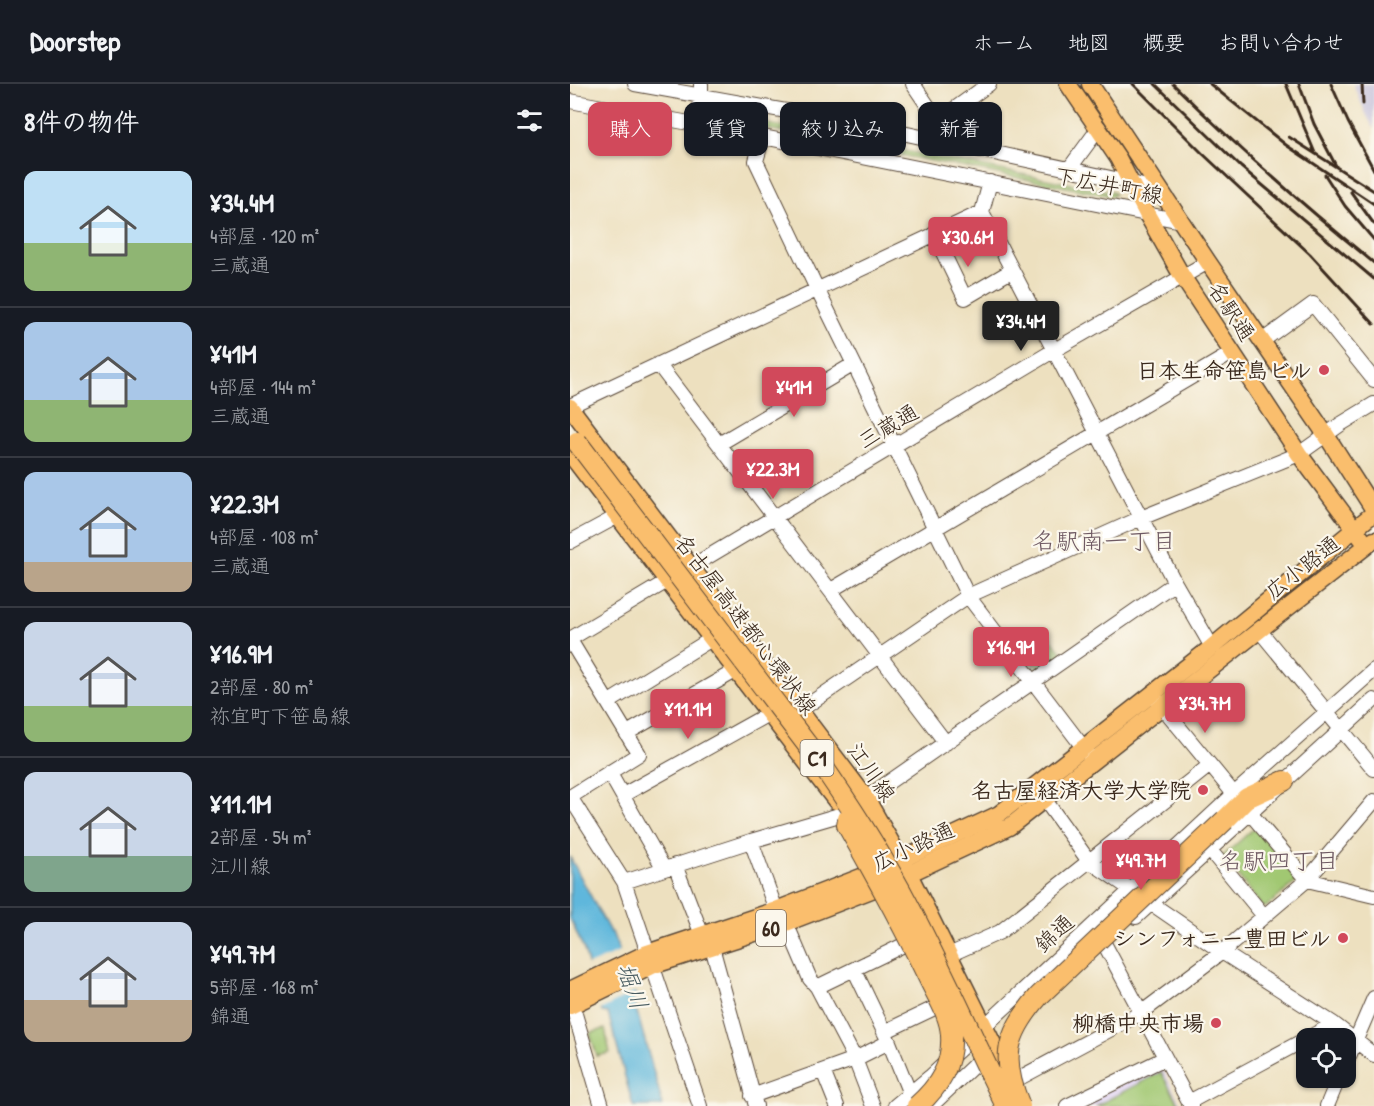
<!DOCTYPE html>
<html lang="ja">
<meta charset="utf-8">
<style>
:root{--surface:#171b24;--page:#20242c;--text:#f1f3f6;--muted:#9ea1a6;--line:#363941;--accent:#d1495b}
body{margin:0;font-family:"Patrick Hand","Klee One",sans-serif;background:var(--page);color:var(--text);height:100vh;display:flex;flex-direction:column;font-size:22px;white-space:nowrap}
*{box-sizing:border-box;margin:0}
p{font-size:20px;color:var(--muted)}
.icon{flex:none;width:33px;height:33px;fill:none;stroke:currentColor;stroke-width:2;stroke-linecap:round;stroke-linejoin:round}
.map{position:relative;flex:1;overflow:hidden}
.side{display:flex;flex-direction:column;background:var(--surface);width:570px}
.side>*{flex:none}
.guide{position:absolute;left:18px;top:18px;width:570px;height:54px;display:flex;gap:12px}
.buttons{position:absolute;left:726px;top:944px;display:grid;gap:12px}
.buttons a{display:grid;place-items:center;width:60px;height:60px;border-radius:12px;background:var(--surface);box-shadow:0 2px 4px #0004;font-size:30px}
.price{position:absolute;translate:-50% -51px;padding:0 14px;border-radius:6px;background:var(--accent);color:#fff;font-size:20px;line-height:39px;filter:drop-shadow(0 2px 3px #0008)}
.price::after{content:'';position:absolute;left:50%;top:36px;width:18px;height:14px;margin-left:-9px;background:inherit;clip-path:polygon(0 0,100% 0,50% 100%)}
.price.current{background:#222;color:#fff}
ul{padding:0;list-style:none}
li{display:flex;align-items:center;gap:18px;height:150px;padding:0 24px}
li+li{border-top:2px solid var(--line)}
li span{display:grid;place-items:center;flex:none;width:168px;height:120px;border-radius:12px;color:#555}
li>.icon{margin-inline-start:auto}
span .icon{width:72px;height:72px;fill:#fffc;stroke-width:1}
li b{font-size:26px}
h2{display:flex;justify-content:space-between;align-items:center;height:72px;padding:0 24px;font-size:26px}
.tag{padding:0 21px;border-radius:12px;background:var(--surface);box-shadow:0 2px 4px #0004;font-size:21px;line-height:54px}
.tag.current{background:var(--accent);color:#fff}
header{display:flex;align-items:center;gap:36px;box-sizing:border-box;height:84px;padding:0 30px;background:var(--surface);border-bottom:2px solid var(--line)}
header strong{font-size:28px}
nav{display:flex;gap:33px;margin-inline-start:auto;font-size:21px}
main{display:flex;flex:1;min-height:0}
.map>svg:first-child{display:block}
.built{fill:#e0d4f4}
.industrial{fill:#c4c0db}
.green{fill:#a1c872;stroke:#6e7948;stroke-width:1.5}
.water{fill:#5fb7dc;stroke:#4d707d;stroke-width:1.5}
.pier{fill:#ede0bf}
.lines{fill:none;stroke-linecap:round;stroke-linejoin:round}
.minor-casing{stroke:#564536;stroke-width:16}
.major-casing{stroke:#564536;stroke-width:19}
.highway-casing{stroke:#564536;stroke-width:22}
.minor{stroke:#fff;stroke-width:14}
.major{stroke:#fabe6d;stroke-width:16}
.highway{stroke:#fabe6d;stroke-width:20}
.rail{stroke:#3b2a1e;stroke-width:3}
.highway-bridge-casing{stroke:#564536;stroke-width:22;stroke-linecap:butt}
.highway-bridge{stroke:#fabe6d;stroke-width:20}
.poi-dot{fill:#d1495b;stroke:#fbf7ec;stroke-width:2}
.labels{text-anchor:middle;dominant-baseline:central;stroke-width:4.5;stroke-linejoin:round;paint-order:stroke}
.shield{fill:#fbf7ec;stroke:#75685c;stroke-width:1.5}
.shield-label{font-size:21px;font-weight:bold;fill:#3b2a1e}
.street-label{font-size:22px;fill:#3b2a1e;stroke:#fbf7ec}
.poi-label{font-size:22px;font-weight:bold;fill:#3b2a1e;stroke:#fbf7ec;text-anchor:end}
.neighbourhood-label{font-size:24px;fill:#6f5a63;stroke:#fbf7ec}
.water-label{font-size:24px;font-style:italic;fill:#485b60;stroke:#fbf7ec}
</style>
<header>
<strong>Doorstep</strong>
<nav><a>ホーム</a><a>地図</a><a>概要</a><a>お問い合わせ</a></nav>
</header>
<main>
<section class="side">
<h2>8件の物件<svg class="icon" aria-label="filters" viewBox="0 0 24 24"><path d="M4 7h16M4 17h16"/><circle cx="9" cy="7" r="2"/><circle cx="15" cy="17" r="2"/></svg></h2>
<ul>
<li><span style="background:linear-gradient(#bfe0f5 60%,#8fb573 0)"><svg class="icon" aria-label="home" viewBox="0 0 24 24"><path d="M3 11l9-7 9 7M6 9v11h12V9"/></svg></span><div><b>¥34.4M</b><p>4部屋 · 120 m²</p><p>三蔵通</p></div></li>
<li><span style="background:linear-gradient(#a9c7e8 65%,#8fb573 0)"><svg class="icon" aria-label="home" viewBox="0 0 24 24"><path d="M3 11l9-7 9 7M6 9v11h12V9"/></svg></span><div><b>¥41M</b><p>4部屋 · 144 m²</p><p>三蔵通</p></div></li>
<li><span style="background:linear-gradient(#a9c7e8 75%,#b9a48a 0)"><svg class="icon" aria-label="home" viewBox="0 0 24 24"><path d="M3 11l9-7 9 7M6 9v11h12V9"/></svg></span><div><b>¥22.3M</b><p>4部屋 · 108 m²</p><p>三蔵通</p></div></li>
<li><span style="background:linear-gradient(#c9d6e8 70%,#8fb573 0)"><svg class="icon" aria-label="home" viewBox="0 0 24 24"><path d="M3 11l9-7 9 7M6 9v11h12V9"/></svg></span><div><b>¥16.9M</b><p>2部屋 · 80 m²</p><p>祢宜町下笹島線</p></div></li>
<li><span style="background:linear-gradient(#c9d6e8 70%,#7fa58c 0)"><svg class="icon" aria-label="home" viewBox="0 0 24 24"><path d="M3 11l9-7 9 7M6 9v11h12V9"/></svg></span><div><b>¥11.1M</b><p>2部屋 · 54 m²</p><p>江川線</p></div></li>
<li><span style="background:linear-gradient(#c9d6e8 65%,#b9a48a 0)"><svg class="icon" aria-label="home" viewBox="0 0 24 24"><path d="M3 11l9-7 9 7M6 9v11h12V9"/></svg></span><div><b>¥49.7M</b><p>5部屋 · 168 m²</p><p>錦通</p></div></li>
</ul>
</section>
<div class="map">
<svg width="804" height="1022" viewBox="0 0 804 1022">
<rect width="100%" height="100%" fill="#fbf7ec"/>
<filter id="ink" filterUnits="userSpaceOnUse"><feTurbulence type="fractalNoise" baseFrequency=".0167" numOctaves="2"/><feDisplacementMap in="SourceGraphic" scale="12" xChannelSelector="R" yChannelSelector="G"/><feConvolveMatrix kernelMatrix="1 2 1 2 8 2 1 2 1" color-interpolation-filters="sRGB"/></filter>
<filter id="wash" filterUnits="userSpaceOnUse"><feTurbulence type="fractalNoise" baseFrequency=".008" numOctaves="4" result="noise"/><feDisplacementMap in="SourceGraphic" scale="24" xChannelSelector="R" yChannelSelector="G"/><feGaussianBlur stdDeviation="1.35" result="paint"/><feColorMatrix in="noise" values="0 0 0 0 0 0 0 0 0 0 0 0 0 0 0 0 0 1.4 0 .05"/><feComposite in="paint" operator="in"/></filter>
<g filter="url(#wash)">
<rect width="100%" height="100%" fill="#ede0bf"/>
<path class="built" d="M591,982L612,1022H505Z"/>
<path class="industrial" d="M783,0H804V45L796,30Z"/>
<path class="green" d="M142,29L542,108L545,110L542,112L141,34L140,32Z
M480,553L493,570L471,586L465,583L456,570Z
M687,745L727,793L726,798L696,823H692L653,772L682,746Z
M35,945L40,969L27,972L20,949Z
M591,988L610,1022H526Z"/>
<path class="water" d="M0,773L40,848H42L67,914L64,917L93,1022H63L38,929L32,928L14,866L0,834Z"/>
<path class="pier" d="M51,867L67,907L30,926L16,882Z"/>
</g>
<g filter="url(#ink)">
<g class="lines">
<g class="minor-casing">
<path id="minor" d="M65,0L300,42L559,98L591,108
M343,0L368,37L365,58
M0,17L168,48L611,137
M368,37L419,0
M125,41L131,13V0
M193,53L186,77L247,205L398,512L519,671
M499,85L529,44
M420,98L412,128L605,499L642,563
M364,150L395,214L441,187
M692,257L743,220L804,296
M88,280C184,406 280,532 376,659
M0,322L412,128
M149,360L284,280
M0,458L48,432
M261,506L662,269
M689,546L804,685
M0,555L483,267L638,178
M0,556L69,670L0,713
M585,614L664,710
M39,618L143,554
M229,627L398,512L571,434L729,370L771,340L804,320
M57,649L167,586
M39,688L94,785
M53,711L200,629
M0,713L54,798L130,1022
M296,714L605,499
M475,716L518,776L652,868L764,940L804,971
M679,728L737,796L804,812
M181,757L206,826
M639,765L694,832
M105,781L132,851
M54,798L181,757L276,729
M566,833L804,616
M216,839L240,895L247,903L285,975L303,1022
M535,861L621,1022
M142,863L186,1022
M379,871L430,848L640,681
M284,885L319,958L340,1010
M247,903L346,855
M0,913L32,1022
M314,948L377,918
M738,954L764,940
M776,979L804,914
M253,987L267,1022
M442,998L571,929L652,868L737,796L804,717
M182,1012L285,975L319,958
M619,1018L736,955
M325,1022L360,993L664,710L804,586
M361,1022L417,969
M497,1022L595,974
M757,1022L769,993"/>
</g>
<g class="major-casing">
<path id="major" d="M498,0L548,74L578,132L612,192L729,370L792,455
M520,0L638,178L756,351L804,426
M0,323L296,714L339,790L439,992
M0,370L266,717
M0,906L77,869L206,826L309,786L429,730L642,563L804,429
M0,922L82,882L216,839L317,800L439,743L804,456"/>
</g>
<g class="highway-casing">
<path id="highway" d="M655,736L677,714L714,697"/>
</g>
<use href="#minor" class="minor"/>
<use href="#major" class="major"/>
<use href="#highway" class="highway"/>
<path class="rail" d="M563,0L633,70L740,170L804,240
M585,0L671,83L804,195
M603,0C667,63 734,122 804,179
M640,0L716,61L804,120
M716,0L745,69
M729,0L744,40L766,82
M761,0L778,38L804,86
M792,0L793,20
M719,53L804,107
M755,91L775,122L804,156
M781,108L804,140"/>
<g class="highway-bridge-casing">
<path id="highway-bridge" d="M7,358L245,671C276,715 305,760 331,807C369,877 401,951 436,1022
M278,735L277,741C306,792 334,843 359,895C367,912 380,931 381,951C383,981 369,1003 347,1022
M450,1022C430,974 436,950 469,912L655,736"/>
</g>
<use href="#highway-bridge" class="highway-bridge"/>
</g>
</g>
<g class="poi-dot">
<circle cx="754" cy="286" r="6"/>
<circle cx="633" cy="706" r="6"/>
<circle cx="773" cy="854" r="6"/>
<circle cx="646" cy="939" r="6"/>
</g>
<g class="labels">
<g class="shield">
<rect x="230.5" y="656" width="33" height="36" rx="4.5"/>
<rect x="186" y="826" width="30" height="36" rx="4.5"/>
</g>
<g class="shield-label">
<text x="247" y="674">C1</text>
<text x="201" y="844">60</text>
</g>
<g class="street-label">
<text transform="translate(539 101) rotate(11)">下広井町線</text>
<text transform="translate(662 227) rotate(57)">名駅通</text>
<text transform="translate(318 342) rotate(-31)">三蔵通</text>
<text transform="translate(732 483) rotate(-38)">広小路通</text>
<text transform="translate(176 540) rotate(53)">名古屋高速都心環状線</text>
<text transform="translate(302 688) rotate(55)">江川線</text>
<text transform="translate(343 762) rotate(-25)">広小路通</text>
<text transform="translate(484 849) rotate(-43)">錦通</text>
</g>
<g class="poi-label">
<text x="742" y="286">日本生命笹島ビル</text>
<text x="621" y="706">名古屋経済大学大学院</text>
<text x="761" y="854">シンフォニー豊田ビル</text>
<text x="634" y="939">柳橋中央市場</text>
</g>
<g class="neighbourhood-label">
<text x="534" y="456">名駅南一丁目</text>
<text x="709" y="776">名駅四丁目</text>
</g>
<g class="water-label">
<text transform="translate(63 902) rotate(70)">堀川</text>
</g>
</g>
</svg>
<div class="buttons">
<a><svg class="icon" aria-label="locate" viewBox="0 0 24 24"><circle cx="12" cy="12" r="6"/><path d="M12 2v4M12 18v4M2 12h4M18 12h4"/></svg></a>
</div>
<b class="price" style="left:398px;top:184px">¥30.6M</b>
<b class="price current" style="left:451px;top:268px">¥34.4M</b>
<b class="price" style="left:224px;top:334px">¥41M</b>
<b class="price" style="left:203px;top:416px">¥22.3M</b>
<b class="price" style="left:441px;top:594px">¥16.9M</b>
<b class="price" style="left:635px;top:650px">¥34.7M</b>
<b class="price" style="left:118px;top:656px">¥11.1M</b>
<b class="price" style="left:571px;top:807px">¥49.7M</b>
<div class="guide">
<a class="tag current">購入</a>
<a class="tag">賃貸</a>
<a class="tag">絞り込み</a>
<a class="tag">新着</a>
</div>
</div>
</main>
